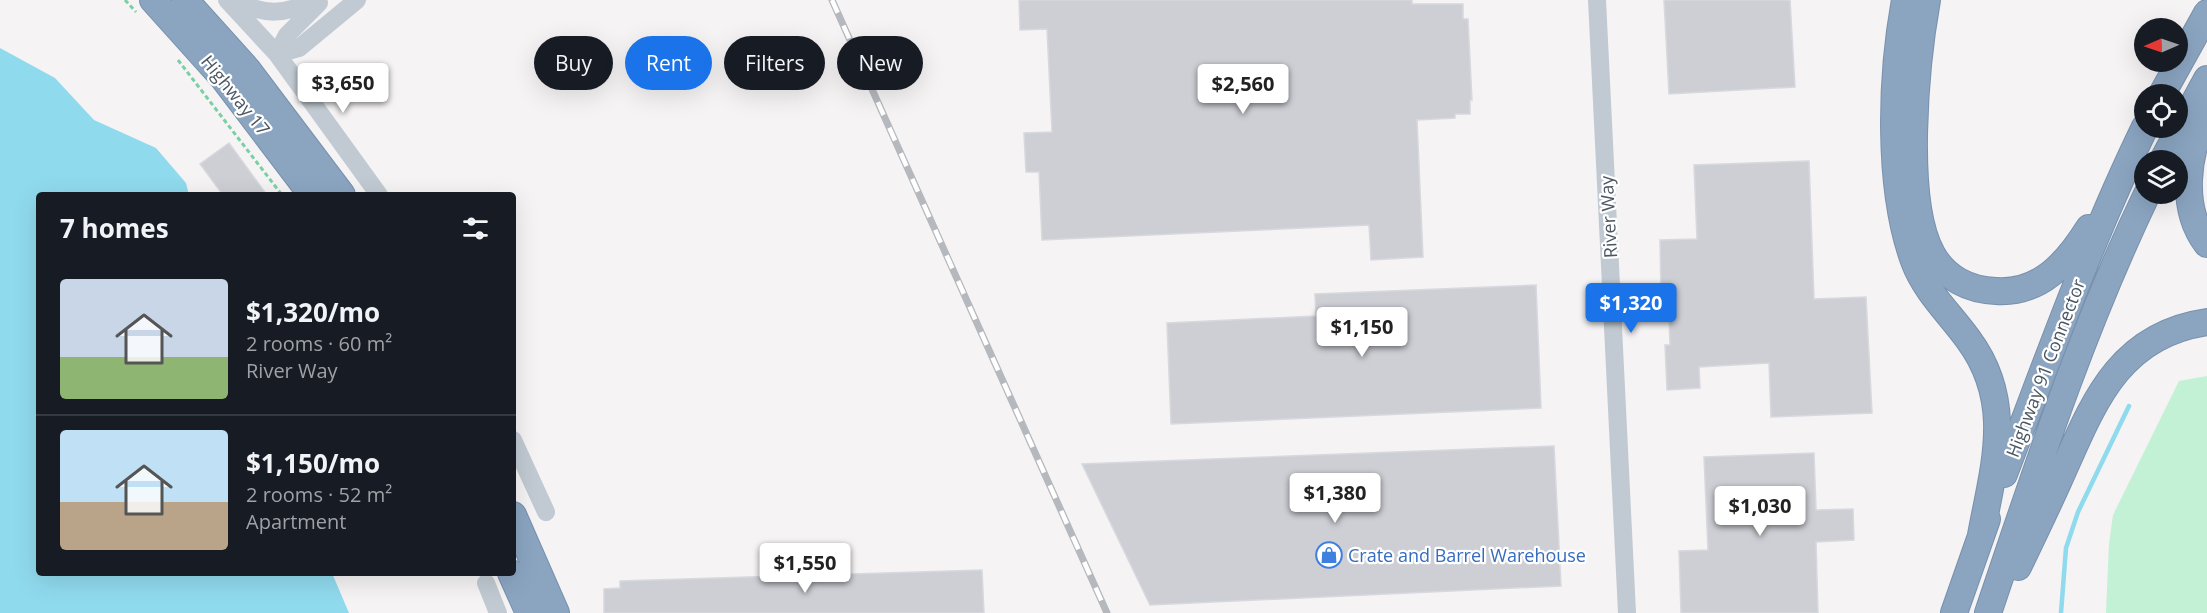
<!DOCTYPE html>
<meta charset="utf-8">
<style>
:root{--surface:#171b24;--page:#242831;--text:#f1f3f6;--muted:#9ea1a6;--line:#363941;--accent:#1a73e8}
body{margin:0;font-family:"Open Sans",sans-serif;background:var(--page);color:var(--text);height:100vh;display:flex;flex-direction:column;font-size:22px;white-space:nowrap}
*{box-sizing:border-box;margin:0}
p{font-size:20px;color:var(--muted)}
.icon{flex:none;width:33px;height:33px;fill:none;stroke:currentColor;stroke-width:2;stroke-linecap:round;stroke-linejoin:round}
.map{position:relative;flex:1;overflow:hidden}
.side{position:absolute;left:36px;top:192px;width:480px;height:384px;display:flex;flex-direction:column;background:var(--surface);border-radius:6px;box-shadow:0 6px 24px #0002}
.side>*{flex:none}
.guide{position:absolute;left:534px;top:36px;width:570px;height:54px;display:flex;gap:12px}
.needle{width:39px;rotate:268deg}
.tools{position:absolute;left:2134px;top:18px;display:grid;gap:12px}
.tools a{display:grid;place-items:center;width:54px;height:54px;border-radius:50%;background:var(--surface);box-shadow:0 6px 24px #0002;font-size:30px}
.price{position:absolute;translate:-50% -51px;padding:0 14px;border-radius:6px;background:#fff;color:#222;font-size:20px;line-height:39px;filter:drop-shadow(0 2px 3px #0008)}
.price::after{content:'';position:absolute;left:50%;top:36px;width:18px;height:14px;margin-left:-9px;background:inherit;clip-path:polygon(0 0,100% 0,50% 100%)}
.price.current{background:var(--accent);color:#fff}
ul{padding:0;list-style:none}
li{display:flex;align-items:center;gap:18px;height:150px;padding:0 24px}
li+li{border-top:2px solid var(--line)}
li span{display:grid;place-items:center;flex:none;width:168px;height:120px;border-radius:6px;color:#555}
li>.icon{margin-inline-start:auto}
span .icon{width:72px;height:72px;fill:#fffc;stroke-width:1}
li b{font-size:26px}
h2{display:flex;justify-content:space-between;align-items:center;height:72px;padding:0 24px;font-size:26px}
.chip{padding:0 21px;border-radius:27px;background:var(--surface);box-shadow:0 6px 24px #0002;font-size:21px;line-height:54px}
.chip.current{background:var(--accent);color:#fff}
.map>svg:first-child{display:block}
.green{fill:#c3f1d5}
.water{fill:#90daee}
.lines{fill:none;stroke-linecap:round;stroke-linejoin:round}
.stream{stroke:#90daee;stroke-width:4.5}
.building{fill:#cdcfd5;stroke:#d7d9de;stroke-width:1.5}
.highway-casing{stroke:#7690ad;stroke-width:28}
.path{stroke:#7ad0a6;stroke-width:3;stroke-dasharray:4.5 3;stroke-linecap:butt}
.minor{stroke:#c1cad2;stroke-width:18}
.highway{stroke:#8ba5c1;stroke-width:26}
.rail-casing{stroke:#b5b8bd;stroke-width:7}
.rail{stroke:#fff;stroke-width:4.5;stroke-dasharray:14;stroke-linecap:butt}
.labels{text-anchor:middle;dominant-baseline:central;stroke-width:4.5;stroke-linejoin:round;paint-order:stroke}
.street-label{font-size:18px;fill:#4a5661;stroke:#fff}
.shop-label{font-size:18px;fill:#366cbe;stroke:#fff;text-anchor:start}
</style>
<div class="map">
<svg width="2207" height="613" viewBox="0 0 2207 613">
<rect width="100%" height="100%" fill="#f5f3f3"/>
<path class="green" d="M2207,376V613H2106L2109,544L2113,515L2179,381Z"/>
<path class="water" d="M0,48L55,78L94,120L156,148L186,183L189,195H39V573H332L349,613H0Z"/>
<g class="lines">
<path class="stream" d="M2061,613L2066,548L2078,512L2129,406"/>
</g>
<path class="building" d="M1019,0H1412V4H1463V19H1468L1472,100H1470V114H1455V118L1417,120L1423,257L1371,260L1369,225L1042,240L1039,172H1026L1024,133L1052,132L1047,29L1020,30Z
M1664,0H1790L1795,87L1669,94Z
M229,143L267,195H223L200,164Z
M1809,161L1814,299L1866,297L1872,413L1771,417L1769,363L1699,367L1700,388L1667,390L1665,345H1670L1668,291H1661L1660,240L1697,239L1694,165Z
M1536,285L1541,408L1171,424L1167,323L1316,316L1315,294Z
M1554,446L1561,586L1150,605L1082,464Z
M1814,453L1816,510L1853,509L1854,540L1816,542L1818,613H1681L1679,551L1708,550L1704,457Z
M982,570L984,613H604V589L620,588V581Z"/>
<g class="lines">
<g class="highway-casing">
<path id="highway" d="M153,0L224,79L312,195
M185,0L247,69L342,195
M1905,0C1891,76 1887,187 1914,261C1925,291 1950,314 1968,339C2015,402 1994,465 1981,535
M1927,0C1916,61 1902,200 1932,254C1945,278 1969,290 1996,291C2040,294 2067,263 2089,228
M2162,94L2207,13
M2207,114C2187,152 2179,207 2207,244
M2163,160L2207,79
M2004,474C2049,357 2090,240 2145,127
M513,515L556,613
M2018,567C2032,538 2046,509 2059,480C2092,407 2116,335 2207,322
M511,573L529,613
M1954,613L1987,519
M1988,613C2036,471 2082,329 2147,194"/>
</g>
<path class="path" d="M125,0L136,12
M178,60L282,195"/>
<path class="minor" d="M227,0L277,54L379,195
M234,0C264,16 285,15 315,0
M1597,0L1627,613
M277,54L299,48L357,0
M277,54L287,35L319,3
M513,440L546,512
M486,583L498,613"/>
<use href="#highway" class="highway"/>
<g class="rail-casing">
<path id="rail" d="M832,0L1107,613"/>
</g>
<use href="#rail" class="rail"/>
</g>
<defs>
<g id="shop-ring" transform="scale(1.35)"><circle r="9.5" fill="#fff" stroke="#3f7fe0" stroke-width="1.5"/><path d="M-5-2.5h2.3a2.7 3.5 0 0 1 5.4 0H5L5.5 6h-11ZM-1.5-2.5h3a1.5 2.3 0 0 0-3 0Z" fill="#3f7fe0"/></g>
</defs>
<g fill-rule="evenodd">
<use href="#shop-ring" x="1329" y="555"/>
</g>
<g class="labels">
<g class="street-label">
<text transform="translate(236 95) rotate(51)">Highway 17</text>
<text transform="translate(1608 217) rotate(-93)">River Way</text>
<text transform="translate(2045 368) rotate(-69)">Highway 91 Connector</text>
</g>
<g class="shop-label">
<text x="1348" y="555">Crate and Barrel Warehouse</text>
</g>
</g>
</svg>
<div class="tools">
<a><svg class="needle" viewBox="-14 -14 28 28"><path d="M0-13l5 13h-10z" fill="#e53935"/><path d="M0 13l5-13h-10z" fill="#9ea1a6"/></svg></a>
<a><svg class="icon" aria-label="locate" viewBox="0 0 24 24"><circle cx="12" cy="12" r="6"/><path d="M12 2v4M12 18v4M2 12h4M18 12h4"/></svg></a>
<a><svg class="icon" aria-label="layers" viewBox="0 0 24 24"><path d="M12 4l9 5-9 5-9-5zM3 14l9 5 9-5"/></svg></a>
</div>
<b class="price" style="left:343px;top:114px">$3,650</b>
<b class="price" style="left:1243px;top:115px">$2,560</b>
<b class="price current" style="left:1631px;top:334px">$1,320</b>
<b class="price" style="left:1362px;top:358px">$1,150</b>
<b class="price" style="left:1335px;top:524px">$1,380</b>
<b class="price" style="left:1760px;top:537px">$1,030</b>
<b class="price" style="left:805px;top:594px">$1,550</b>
<div class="guide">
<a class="chip">Buy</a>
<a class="chip current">Rent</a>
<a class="chip">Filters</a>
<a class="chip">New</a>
</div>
<section class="side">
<h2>7 homes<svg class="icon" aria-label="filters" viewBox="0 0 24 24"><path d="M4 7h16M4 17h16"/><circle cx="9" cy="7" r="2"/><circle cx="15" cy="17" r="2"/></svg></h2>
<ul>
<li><span style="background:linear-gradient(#c9d6e8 65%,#8fb573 0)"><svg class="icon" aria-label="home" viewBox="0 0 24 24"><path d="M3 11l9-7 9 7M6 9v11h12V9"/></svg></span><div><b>$1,320/mo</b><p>2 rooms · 60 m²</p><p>River Way</p></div></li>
<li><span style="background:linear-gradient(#bfe0f5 60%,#b9a48a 0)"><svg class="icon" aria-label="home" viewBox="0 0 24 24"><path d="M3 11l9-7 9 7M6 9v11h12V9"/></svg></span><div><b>$1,150/mo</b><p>2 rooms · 52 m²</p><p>Apartment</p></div></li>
</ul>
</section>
</div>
